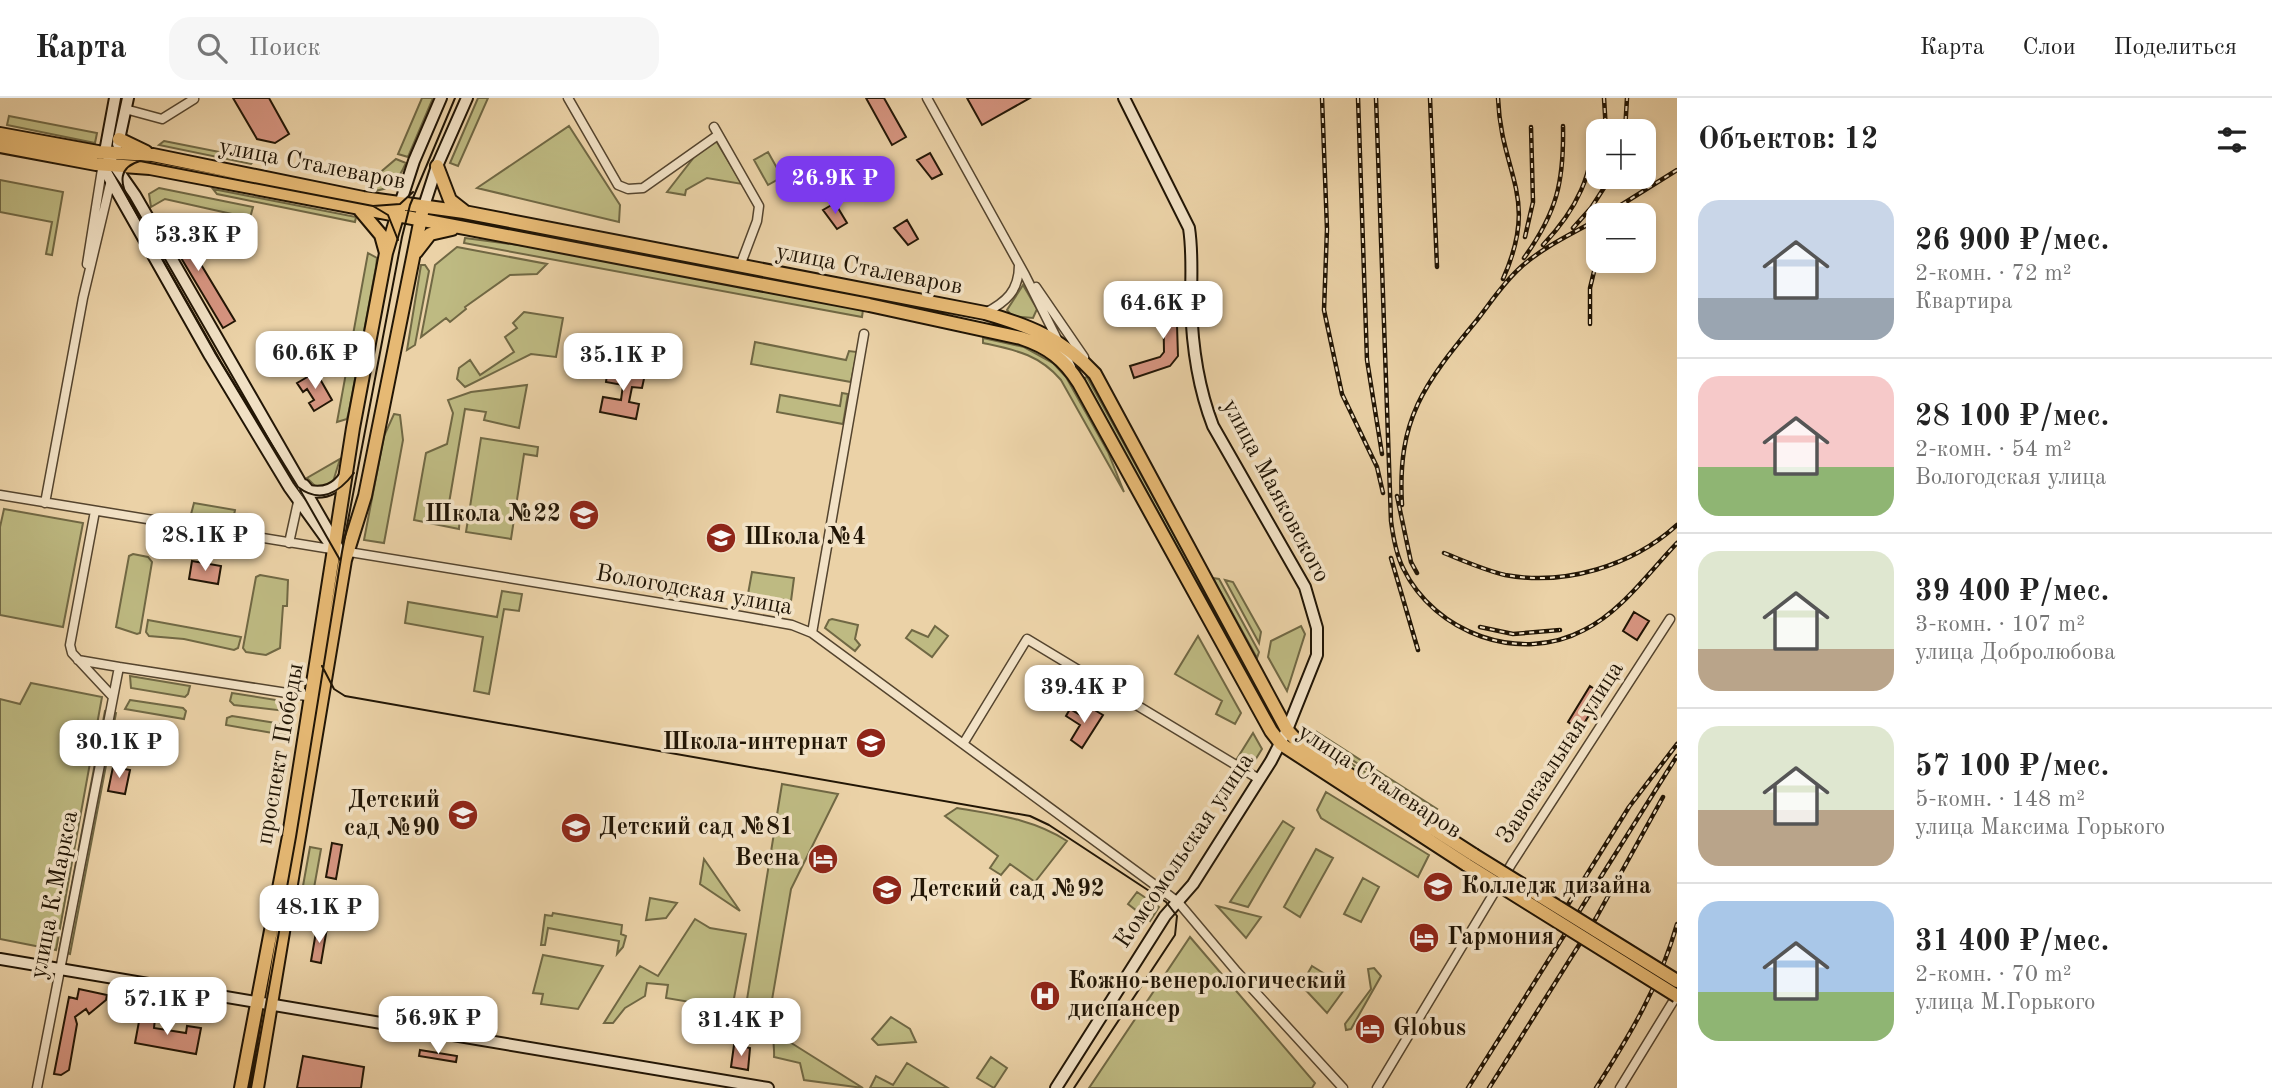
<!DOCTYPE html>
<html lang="ru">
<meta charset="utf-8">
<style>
:root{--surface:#fff;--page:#f6f6f6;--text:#222;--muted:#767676;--line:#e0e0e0;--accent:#7c3aed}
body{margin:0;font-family:"Old Standard TT",serif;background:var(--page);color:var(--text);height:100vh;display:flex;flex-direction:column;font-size:26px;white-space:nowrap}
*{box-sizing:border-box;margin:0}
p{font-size:23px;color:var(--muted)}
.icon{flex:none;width:38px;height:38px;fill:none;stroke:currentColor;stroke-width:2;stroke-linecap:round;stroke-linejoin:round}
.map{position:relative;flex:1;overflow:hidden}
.details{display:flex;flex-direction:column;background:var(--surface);width:595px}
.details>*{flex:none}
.fabs{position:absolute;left:1586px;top:21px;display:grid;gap:14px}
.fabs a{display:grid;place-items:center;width:70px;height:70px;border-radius:14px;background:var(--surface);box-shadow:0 4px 10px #0003;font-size:35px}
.price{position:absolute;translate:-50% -60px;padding:0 16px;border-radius:14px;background:#fff;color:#222;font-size:23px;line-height:46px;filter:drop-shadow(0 2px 4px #0008)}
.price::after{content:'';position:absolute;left:50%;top:42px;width:21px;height:16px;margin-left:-10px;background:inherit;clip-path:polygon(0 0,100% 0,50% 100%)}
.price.current{background:var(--accent);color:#fff}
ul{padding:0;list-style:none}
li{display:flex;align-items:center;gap:21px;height:175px;padding:0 21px}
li+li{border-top:2px solid var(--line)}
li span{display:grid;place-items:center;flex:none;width:196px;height:140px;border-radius:21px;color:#555}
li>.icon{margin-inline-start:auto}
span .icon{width:84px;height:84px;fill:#fffc;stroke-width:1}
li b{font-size:30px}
h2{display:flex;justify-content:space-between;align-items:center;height:84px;padding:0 21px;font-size:30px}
header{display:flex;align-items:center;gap:42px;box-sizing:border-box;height:98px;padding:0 35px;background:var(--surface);border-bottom:2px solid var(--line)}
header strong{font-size:33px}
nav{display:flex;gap:38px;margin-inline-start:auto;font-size:24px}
.search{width:490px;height:63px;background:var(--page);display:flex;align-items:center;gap:18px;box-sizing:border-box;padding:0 24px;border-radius:21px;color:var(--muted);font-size:26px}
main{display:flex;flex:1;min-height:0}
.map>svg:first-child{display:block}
.green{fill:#beba82;stroke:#706844;stroke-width:2}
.building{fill:#d79581;stroke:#211505;stroke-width:2}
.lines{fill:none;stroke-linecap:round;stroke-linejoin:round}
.street-casing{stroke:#54442e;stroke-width:11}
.secondary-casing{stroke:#211505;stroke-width:14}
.primary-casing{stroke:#211505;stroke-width:16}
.street{stroke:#f2e2c6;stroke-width:8}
.secondary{stroke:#f2e2c6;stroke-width:10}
.primary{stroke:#e6b974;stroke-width:12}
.tram{stroke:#211505;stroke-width:2}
.rail-casing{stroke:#211505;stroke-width:4.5}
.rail{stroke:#f2e2c6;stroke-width:2;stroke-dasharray:5;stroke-linecap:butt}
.primary-bridge-casing{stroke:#211505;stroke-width:16;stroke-linecap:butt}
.primary-bridge{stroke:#e6b974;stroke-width:12}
.labels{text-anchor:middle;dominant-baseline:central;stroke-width:7;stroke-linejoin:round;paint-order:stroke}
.street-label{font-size:24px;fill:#211505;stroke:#f2e2c6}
.poi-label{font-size:24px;font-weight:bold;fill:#211505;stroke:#f2e2c6;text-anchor:start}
</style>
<header>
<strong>Карта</strong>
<div class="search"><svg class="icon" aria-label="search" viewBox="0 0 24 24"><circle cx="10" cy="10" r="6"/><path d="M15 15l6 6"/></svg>Поиск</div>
<nav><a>Карта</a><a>Слои</a><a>Поделиться</a></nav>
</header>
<main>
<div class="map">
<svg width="1677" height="990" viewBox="0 0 1677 990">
<rect width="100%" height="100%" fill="#ebd2a7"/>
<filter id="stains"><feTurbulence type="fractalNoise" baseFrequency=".00286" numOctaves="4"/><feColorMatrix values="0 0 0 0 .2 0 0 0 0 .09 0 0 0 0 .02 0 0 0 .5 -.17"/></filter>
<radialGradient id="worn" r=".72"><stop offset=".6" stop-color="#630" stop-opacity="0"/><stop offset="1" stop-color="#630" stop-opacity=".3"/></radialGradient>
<path class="green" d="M422,0H433L408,59L398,56Z
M478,0H488L458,68L450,65Z
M9,18L97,35L95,45L7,27Z
M569,28L620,107L619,124L477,90Z
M712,36L742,86L707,80L686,92L685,97L667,94Z
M164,43L255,61L251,66L159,47Z
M768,54L782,79L768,87L754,62Z
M396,61L406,65C398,83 390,94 368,93L370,83Z
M0,82L63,94L52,157L46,156L52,124L0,114Z
M159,90L253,109L250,120L165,101L151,109L149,96Z
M213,91L356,119L355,124L217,96Z
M468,119L865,197V202L467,125Z
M465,140L534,149L863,212L862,219L464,145Z
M457,149L547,166L537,176L510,177L465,209L466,211L450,224L446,220L421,239L435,167Z
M368,155L377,160L376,169L349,313L347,321L337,324Z
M421,167H425L429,173L415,247L407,252Z
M1023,187L1037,211L1033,220L1012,218L1007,212Z
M524,214L563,220L556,259L531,256L465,289L457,281L459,270L470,262L480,277L514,254L505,239L517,230L513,225Z
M983,240L1024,249L1053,265L1066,279L1108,354L1124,394L1061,282C1039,256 1015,252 983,245Z
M755,244L846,262L849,253L857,254L851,284L751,266Z
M1087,279L1253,579L1252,581H1250L1084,280Z
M527,287L519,330L484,322L486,314L465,311L448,411L460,414L459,431L414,422L426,355L447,346L453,315L448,302L471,294Z
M842,295L848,296L843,326L777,314L780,297L840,308Z
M394,316L400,317L403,342L384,445L364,442L384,338Z
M481,340L538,349L537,358L524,356L511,441L466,434Z
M340,361L332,387L317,390L307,380Z
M194,405L235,412L232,427L190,420Z
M4,411L83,425L63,529L0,517V429Z
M133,456L148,459L152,464L140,535L137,536L116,529L129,458Z
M752,474L794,480L791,503L748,496Z
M260,477L288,482L287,508H283L280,550L266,557L246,554L243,550L256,479Z
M1213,480L1219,481L1259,554L1257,560Z
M1225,482L1233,484L1261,534L1259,545Z
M502,493L522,496L519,513L504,511L489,596L474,593L483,539L405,525L408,504L497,519Z
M832,521L858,527L855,541L860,547L855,553L825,530L829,522Z
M148,522L241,539L238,550L234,552L184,541L149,538L146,534Z
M935,528L948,538L932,559L906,540L912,532L928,539Z
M1301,528L1305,536L1287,593L1268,559L1271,543Z
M1198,538L1241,615L1235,626L1216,616L1222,603L1175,576Z
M130,578L190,588L188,596L185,599L131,590Z
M31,585L102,599L56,852L0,841V601L20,606Z
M232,595L295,605L294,614L234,607L230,603Z
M130,602L183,610L186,613L184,621L125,611Z
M105,613L116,615L70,856L59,853Z
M232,618L288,627L291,630L290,638L226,627L227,620Z
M1317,634L1437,711L1434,714L1316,639Z
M1253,635L1262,651L1249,672L1235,664Z
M1314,642L1433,717L1430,723L1310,648Z
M782,686L838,696L791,791L767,931L743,926Z
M1326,694L1429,757L1418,779L1321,720L1317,712Z
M957,710C997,717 1033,721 1067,743L1035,784L1010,766L1001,777L990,770L998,758L945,718Z
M1283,723L1294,730L1248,809L1230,804Z
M310,749L321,751L312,801L301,799Z
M1316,751L1333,760L1300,819L1284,809Z
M704,761L740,813L700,786Z
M1363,780L1379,789L1361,824L1344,816Z
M1137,794L1159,809L1150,823L1128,806Z
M650,800L677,805L666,820L646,822Z
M1217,808L1261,819L1246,840Z
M553,815L622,827L621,836L626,838L623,849L617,856L619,843L548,830L545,847H541L545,817L552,818Z
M695,821L710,830L746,836L732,911L666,900L668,887L647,885L645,898L625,910L613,925H604L640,868L658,878Z
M1190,839L1315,985L1312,990H1089Z
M543,857L603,868L578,911L541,906L543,896L533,895Z
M1312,868L1346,889L1327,915L1301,887Z
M1374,870L1381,878L1351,931L1346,932L1345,926L1371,891L1368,871Z
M891,919L910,931L916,944L878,947L872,941Z
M781,922L784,923L777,936L863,990L804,982L800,965L774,959C775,946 769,933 781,922Z
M991,959L1007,970L994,990L977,980Z
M907,965L948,990H870L876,978L893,987Z"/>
<path class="building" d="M233,0H269L289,36L275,45L257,41Z
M866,0H884L906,39L892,47Z
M967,0H1030L982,27Z
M930,55L942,76L932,81L917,62Z
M835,105L847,125L837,131L823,112Z
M173,120L235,223L223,230L162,128Z
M907,122L918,141L908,147L894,130Z
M1163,196H1176L1178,258L1170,268L1134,280L1130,268L1160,259L1164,254Z
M608,269L645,276L642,290L632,289L629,304L639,306L636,321L600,314L603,299L621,302L623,287L606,284Z
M316,274L332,302L314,313L309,305L314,302L307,291L303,294L297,285Z
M192,463L221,468L218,486L189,481Z
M1634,514L1649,523L1637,542L1623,533Z
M1590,588L1602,596L1580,632L1568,624Z
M1091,610L1103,617L1082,650L1071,642L1080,627L1066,618L1070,611L1085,620Z
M113,669L130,672L125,696L108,693Z
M332,745L342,747L336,781L326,779Z
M1435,777L1449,786L1441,800L1427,791Z
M317,828L327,830L321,865L311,863Z
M79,891L107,897L106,902L89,916L86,911L75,919L77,926L69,972L61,977L54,976L69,899L77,901Z
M140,918L155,921L154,930L186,935L187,928L201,930L196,956L135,945Z
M734,947L750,950L748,972L731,969Z
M420,952L457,958L456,964L419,958Z
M303,958L364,969L361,990H297Z"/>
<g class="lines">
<g class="street-casing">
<path id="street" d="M568,0L618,87L628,91L643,90L718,37
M927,0L1025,177L1071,269
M125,11L162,21L194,1
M714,29L759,108L757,123L740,168
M87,166L103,65
M1036,189L1084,259
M985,215C1006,204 1019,193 1019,167
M0,397L741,518L792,527L812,535L1178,804L1237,874L1343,990
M45,405L83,200L111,82
M95,413L70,547L72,555L113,599
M289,445L298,404
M812,535L864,236
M119,569L313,599
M963,646L1027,541L1259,681
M37,990L119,569L78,562
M1377,990L1512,765L1670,521
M1620,990L1677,897"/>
</g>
<g class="secondary-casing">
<path id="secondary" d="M115,0L105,54L135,97L345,462
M118,46L128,0
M102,67L210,258L289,389L335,453
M400,106L414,63L441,0
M424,108L437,68L467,0
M304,387L309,393C325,396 336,391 345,378
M0,861L768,990
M1056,990L1165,818L1193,786L1271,663L1287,632L1317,557V530L1305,489L1213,328C1198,289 1192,248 1191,206C1191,180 1193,156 1189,130L1124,0"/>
</g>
<g class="primary-casing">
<path id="primary" d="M0,36L98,54L153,57L363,100L464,114L985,215C1030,228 1063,241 1095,276L1287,632L1297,643L1474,757
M119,41L146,54
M0,48L96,66L150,70L869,207L1021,240C1048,249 1064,261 1079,285L1271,633L1281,646L1467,767
M437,68L450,102L464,113
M360,112L381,137L386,155
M416,154L430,136L452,131
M241,990L289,738L353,330L386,155L399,112
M257,990L345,462L365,398L422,115"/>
</g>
<use href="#street" class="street"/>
<use href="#secondary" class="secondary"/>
<use href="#primary" class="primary"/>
<path class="tram" d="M373,108L388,117L398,142
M354,375C339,395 320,406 298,389L221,264L129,102C119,84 119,69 140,63L373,108L400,106L413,94
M300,392L340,462
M322,568L334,591L345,598L1030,718L1049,727L1166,804L1177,818L1175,837L1169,846L1074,990
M251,990L296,739L342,454L402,139L410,107L455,0"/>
<g class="rail-casing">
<path id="rail" d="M1322,0L1327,131L1324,212L1342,296L1377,369L1383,395
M1358,0L1367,262L1382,356
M1376,0L1391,423C1393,438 1396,456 1403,470C1435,536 1520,566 1584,532C1621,514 1649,474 1677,445
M1430,0L1437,169
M1498,0C1501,77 1540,98 1503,181
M1604,0L1606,33
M1625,33L1627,0
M1605,117L1677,72
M1573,130L1591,110L1611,79
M1525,139L1533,104L1531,29
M1543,147C1577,111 1594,76 1594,27
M1524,160C1557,114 1564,84 1563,28
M1590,226V190L1598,157
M1397,398L1411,464L1417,475
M1402,407C1397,321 1424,286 1477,222C1491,204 1504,184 1521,169C1543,149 1572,136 1598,121
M1444,455C1464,463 1484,472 1505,477C1565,488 1632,468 1677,427
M1391,460L1418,552
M1480,529L1513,536L1560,532
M1559,821L1629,709L1677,646
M1468,990L1677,658
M1489,990L1596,820L1663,699
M1596,990C1630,937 1660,887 1677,826"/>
</g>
<use href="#rail" class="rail"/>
<g class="primary-bridge-casing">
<path id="primary-bridge" d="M1474,757L1677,883
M1467,767L1677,898"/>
</g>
<use href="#primary-bridge" class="primary-bridge"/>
</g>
<defs>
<g id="school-disc" transform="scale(1.575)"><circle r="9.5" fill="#8f2418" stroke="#f2e2c6"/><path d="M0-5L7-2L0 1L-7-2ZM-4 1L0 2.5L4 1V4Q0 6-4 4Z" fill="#fff"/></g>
<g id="hotel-disc" transform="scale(1.575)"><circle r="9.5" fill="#8f2418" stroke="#f2e2c6"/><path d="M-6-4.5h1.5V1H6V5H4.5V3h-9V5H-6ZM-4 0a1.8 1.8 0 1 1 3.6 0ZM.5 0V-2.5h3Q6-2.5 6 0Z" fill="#fff"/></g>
<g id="university-disc" transform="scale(1.575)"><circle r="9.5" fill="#8f2418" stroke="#f2e2c6"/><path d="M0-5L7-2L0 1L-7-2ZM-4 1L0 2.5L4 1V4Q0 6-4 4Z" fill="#fff"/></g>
<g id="hospital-disc" transform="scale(1.575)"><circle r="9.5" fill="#8f2418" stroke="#f2e2c6"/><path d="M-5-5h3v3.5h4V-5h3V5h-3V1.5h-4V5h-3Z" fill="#fff"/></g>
</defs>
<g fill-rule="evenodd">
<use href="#school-disc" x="584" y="417"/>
<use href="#school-disc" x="721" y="440"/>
<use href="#school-disc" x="871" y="645"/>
<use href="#school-disc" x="463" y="717"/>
<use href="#school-disc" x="576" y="730"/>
<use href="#hotel-disc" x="823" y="761"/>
<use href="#university-disc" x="1438" y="789"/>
<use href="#school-disc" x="887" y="792"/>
<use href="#hotel-disc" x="1424" y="840"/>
<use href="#hospital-disc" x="1045" y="898"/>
<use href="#hotel-disc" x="1370" y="931"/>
</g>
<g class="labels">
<g class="street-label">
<text transform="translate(312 67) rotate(11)">улица Сталеваров</text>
<text transform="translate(869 172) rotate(11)">улица Сталеваров</text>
<text transform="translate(1275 393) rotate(62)">улица Маяковского</text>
<text transform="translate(694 493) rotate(10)">Вологодская улица</text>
<text transform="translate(1561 655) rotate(-57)">Завокзальная улица</text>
<text transform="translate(281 656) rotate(-80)">проспект Победы</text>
<text transform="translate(1379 684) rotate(33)">улица Сталеваров</text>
<text transform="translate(1185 753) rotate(-56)">Комсомольская улица</text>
<text transform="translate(55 797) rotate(-79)">улица К.Маркса</text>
</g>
<g class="poi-label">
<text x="561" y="417" text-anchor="end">Школа №22</text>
<text x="744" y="440">Школа №4</text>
<text x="848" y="645" text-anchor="end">Школа-интернат</text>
<text x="440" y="703" text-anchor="end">Детский<tspan x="440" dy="28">сад №90</tspan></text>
<text x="599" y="730">Детский сад №81</text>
<text x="800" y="761" text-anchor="end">Весна</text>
<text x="1461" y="789">Колледж дизайна</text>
<text x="910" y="792">Детский сад №92</text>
<text x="1447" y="840">Гармония</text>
<text x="1068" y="884">Кожно-венерологический<tspan x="1068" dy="28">диспансер</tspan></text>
<text x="1393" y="931">Globus</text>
</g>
</g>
<rect width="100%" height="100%" filter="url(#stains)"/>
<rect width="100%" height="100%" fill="url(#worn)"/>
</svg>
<div class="fabs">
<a>+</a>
<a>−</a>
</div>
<b class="price current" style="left:835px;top:118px">26.9K ₽</b>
<b class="price" style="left:198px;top:175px">53.3K ₽</b>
<b class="price" style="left:1163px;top:243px">64.6K ₽</b>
<b class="price" style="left:315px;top:293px">60.6K ₽</b>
<b class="price" style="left:623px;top:295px">35.1K ₽</b>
<b class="price" style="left:205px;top:475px">28.1K ₽</b>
<b class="price" style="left:1084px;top:627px">39.4K ₽</b>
<b class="price" style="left:119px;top:682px">30.1K ₽</b>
<b class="price" style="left:319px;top:847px">48.1K ₽</b>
<b class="price" style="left:167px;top:939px">57.1K ₽</b>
<b class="price" style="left:438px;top:958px">56.9K ₽</b>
<b class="price" style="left:741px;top:960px">31.4K ₽</b>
</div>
<section class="details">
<h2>Объектов: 12<svg class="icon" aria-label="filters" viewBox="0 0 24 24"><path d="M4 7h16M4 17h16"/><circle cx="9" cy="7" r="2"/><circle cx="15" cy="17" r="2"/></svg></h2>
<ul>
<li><span style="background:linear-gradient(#c9d6e8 70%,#9aa5b1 0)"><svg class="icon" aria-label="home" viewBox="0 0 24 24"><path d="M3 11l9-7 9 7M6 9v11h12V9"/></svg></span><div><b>26 900 ₽/мес.</b><p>2-комн. · 72 m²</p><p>Квартира</p></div></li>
<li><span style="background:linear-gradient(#f6c9c9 65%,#8fb573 0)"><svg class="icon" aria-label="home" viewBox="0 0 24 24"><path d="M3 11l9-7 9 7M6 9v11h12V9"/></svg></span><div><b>28 100 ₽/мес.</b><p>2-комн. · 54 m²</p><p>Вологодская улица</p></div></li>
<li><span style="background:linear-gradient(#dfe7d0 70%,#b9a48a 0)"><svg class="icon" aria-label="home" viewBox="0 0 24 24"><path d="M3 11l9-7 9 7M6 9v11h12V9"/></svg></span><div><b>39 400 ₽/мес.</b><p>3-комн. · 107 m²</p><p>улица Добролюбова</p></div></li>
<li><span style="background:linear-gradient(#dfe7d0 60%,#b9a48a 0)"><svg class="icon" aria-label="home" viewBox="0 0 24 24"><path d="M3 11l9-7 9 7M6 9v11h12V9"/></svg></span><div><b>57 100 ₽/мес.</b><p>5-комн. · 148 m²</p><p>улица Максима Горького</p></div></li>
<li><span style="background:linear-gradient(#a9c7e8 65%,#8fb573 0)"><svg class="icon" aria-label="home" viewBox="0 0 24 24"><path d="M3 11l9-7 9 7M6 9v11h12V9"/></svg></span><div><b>31 400 ₽/мес.</b><p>2-комн. · 70 m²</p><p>улица М.Горького</p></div></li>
</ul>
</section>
</main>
